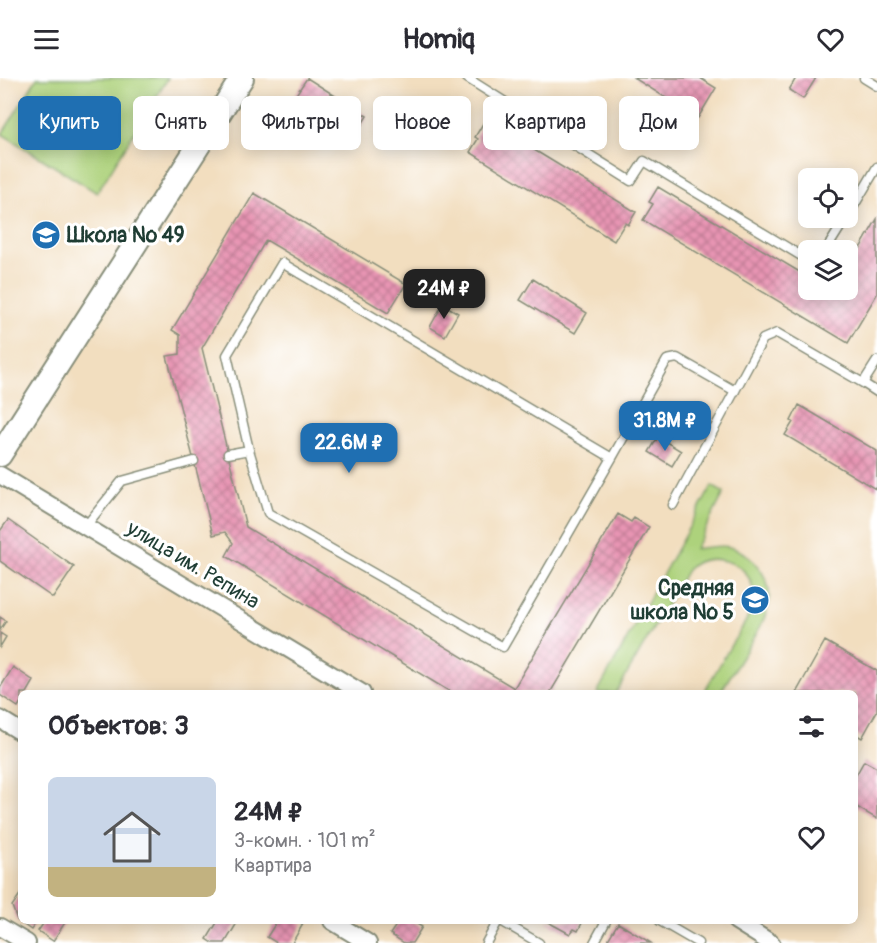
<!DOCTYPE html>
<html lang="ru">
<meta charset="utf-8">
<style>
:root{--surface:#fff;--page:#f7f7f7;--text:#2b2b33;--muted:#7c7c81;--accent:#1f6fb2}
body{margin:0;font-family:Pangolin,sans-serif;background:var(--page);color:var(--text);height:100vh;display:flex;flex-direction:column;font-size:22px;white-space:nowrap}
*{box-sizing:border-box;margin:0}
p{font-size:20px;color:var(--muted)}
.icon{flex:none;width:33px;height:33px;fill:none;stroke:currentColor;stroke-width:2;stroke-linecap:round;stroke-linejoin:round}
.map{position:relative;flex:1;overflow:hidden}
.panel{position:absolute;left:18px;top:612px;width:840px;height:234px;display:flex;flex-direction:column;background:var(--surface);border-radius:9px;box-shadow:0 3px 15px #0003}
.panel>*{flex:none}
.top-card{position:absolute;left:18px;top:18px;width:842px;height:54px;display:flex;gap:12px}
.buttons{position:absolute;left:798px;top:90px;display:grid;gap:12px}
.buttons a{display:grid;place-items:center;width:60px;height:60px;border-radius:9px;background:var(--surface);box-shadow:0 3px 15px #0003;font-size:30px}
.price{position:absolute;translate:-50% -51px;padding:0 14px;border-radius:12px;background:var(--accent);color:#fff;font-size:20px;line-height:39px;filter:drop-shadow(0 2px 3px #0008)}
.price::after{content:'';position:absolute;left:50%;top:36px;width:18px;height:14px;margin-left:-9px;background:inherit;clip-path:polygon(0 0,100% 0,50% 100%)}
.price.selected{background:#222;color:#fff}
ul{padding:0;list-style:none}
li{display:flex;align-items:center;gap:18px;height:150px;padding:0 30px}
li span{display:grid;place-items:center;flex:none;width:168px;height:120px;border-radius:9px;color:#555}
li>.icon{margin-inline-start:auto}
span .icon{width:72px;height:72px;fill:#fffc;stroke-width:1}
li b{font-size:26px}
h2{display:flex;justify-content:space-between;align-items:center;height:72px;padding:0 30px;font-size:26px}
.chip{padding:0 21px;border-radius:9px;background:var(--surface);box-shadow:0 3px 15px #0003;font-size:21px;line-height:54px}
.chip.selected{background:var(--accent);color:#fff}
header{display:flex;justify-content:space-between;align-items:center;height:78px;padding:0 30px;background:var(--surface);font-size:27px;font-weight:700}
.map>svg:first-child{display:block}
.pitch{fill:#add27c;stroke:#668858;stroke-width:1.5}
.building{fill:url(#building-cross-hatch)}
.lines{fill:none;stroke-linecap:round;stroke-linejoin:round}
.service-casing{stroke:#888e7a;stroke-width:11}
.minor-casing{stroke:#888e7a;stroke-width:20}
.secondary-casing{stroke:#888e7a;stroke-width:26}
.service{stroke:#fff;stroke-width:8}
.minor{stroke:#fff;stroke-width:16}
.secondary{stroke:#fff;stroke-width:22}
.labels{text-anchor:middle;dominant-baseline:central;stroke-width:6;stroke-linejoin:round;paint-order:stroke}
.poi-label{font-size:21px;font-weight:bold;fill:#1f3d34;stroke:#fff;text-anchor:start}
.street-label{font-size:21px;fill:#1f3d34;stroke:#fff}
</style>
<header><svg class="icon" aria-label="menu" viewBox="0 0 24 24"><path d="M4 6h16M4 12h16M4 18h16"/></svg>Homiq<svg class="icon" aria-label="heart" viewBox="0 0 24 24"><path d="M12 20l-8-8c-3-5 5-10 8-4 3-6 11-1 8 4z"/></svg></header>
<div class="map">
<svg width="877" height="865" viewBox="0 0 877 865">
<defs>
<pattern id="building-cross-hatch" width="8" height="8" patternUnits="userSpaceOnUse" patternTransform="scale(1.5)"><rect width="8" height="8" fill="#e894b3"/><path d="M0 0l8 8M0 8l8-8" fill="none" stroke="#bb7a92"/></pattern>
</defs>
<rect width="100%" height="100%" fill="#fff"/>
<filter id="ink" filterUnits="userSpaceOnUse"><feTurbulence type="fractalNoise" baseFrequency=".0167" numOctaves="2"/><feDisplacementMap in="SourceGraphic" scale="12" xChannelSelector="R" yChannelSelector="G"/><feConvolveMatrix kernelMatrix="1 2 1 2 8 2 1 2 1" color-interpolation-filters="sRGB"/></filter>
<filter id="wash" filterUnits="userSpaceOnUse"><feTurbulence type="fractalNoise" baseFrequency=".008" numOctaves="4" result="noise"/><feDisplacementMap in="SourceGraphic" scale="24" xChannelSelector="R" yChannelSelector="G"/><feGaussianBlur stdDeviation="1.35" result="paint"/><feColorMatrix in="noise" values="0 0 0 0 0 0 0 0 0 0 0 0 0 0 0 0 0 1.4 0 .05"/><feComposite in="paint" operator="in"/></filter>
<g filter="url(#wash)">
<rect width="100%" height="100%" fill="#f2debf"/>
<path class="pitch" d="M37,0H168L97,115L2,56Z
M712,408L724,415L695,471C719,467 735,464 754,484C783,515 765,542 747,571C738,586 729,600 720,615H703C713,599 722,583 731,567C745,545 764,522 747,497C742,489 733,485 725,483C710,479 697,481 687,492L616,615H597Z"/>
<g id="blocks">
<path class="building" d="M307,0L367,38L350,66L289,27Z
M634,0H700L716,10L698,40Z
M796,0H816L803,21L789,12Z
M485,42L636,134L628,147L625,145L614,163L470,74L478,61L475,59Z
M658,109L808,199V212H830L834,214L835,212H848V191L877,141V216L848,265L643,142L653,126L649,124Z
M254,115L406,206L388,235L266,162L202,270L246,449L514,610L618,436L631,444L634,440L649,449L550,615H452L226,478L233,465L225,454L213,457L167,278L180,276V257L172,252Z
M533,201L587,235L575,255L520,222Z
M443,226L458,235L445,258L430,249Z
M799,327L877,373V412L785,357L793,344L791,343Z
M658,359L681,373L672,388L649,374Z
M8,442L74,489L53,520L0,483V453Z
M0,539L6,543L0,552Z
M0,555L6,559L0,569Z
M825,563L877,593V633L862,660L855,656V615H796Z
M13,589L34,603L27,615H21V624L18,629L0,617V610Z
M864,683L877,690V741L855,728V699Z
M21,815V843H37L31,852L17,842L12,828Z
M45,843H66L53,863L38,853Z
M218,843H234L237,845L225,865H213L207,861Z
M277,843H298L303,846L292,865H277L267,859Z
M399,843H412L422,849L412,865H404L390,856Z
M546,843H583L578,853L574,851L570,856Z
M618,845L651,865H606Z"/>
</g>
</g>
<g filter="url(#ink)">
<use href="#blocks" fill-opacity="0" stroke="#888e7a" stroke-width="1.5"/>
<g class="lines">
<g class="service-casing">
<path id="service" d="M467,0L631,103L644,83L808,182
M864,0L877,8
M848,138L877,89
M826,172L846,140
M877,283L863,305L877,314
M228,376L249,372L227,277L282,185L612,380L503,569L268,435L249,372
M612,380L667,282L677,280L735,313
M673,427L763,261L777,255L863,305
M85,449L122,403L194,383
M501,843L539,865
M660,843L698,865
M486,865L498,843
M594,865L606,843"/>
</g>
<g class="minor-casing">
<path id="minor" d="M0,397L362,615
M0,641L21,654
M332,843L368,865
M736,843L771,865
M0,849L27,865"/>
</g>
<g class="secondary-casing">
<path id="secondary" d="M0,377L242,0"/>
</g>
<use href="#service" class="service"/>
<use href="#minor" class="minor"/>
<use href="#secondary" class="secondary"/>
</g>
</g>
<defs>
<g id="school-disc" transform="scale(1.5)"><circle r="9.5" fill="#1f6fb2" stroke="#fff"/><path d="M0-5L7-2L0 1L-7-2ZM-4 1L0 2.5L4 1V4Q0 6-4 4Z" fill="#fff"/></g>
</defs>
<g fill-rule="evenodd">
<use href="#school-disc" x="46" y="157"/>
<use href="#school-disc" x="755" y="522"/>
</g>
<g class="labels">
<g class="poi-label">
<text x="67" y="157">Школа № 49</text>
<text x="734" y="510" text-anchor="end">Средняя<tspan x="734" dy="24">школа № 5</tspan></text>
</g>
<g class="street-label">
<text transform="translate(193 487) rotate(31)">улица им. Репина</text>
</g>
</g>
</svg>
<div class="buttons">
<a><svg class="icon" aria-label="locate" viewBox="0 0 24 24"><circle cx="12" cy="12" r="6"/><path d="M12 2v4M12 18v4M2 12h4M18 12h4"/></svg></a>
<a><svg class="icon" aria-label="layers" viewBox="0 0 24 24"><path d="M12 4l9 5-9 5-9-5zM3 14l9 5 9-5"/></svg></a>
</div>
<b class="price selected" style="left:444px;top:242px">24M ₽</b>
<b class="price" style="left:665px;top:374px">31.8M ₽</b>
<b class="price" style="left:349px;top:396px">22.6M ₽</b>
<div class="top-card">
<a class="chip selected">Купить</a>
<a class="chip">Снять</a>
<a class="chip">Фильтры</a>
<a class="chip">Новое</a>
<a class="chip">Квартира</a>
<a class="chip">Дом</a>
</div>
<section class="panel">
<h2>Объектов: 3<svg class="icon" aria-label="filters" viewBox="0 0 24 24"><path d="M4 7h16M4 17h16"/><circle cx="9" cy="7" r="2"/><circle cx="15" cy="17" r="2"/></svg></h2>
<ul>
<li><span style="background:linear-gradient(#c9d6e8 75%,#c2b280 0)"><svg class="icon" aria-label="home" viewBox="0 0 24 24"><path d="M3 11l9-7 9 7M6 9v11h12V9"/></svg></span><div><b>24M ₽</b><p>3-комн. · 101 m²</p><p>Квартира</p></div><svg class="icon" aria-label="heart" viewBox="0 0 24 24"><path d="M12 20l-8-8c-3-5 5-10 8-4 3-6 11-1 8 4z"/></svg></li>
</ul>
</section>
</div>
